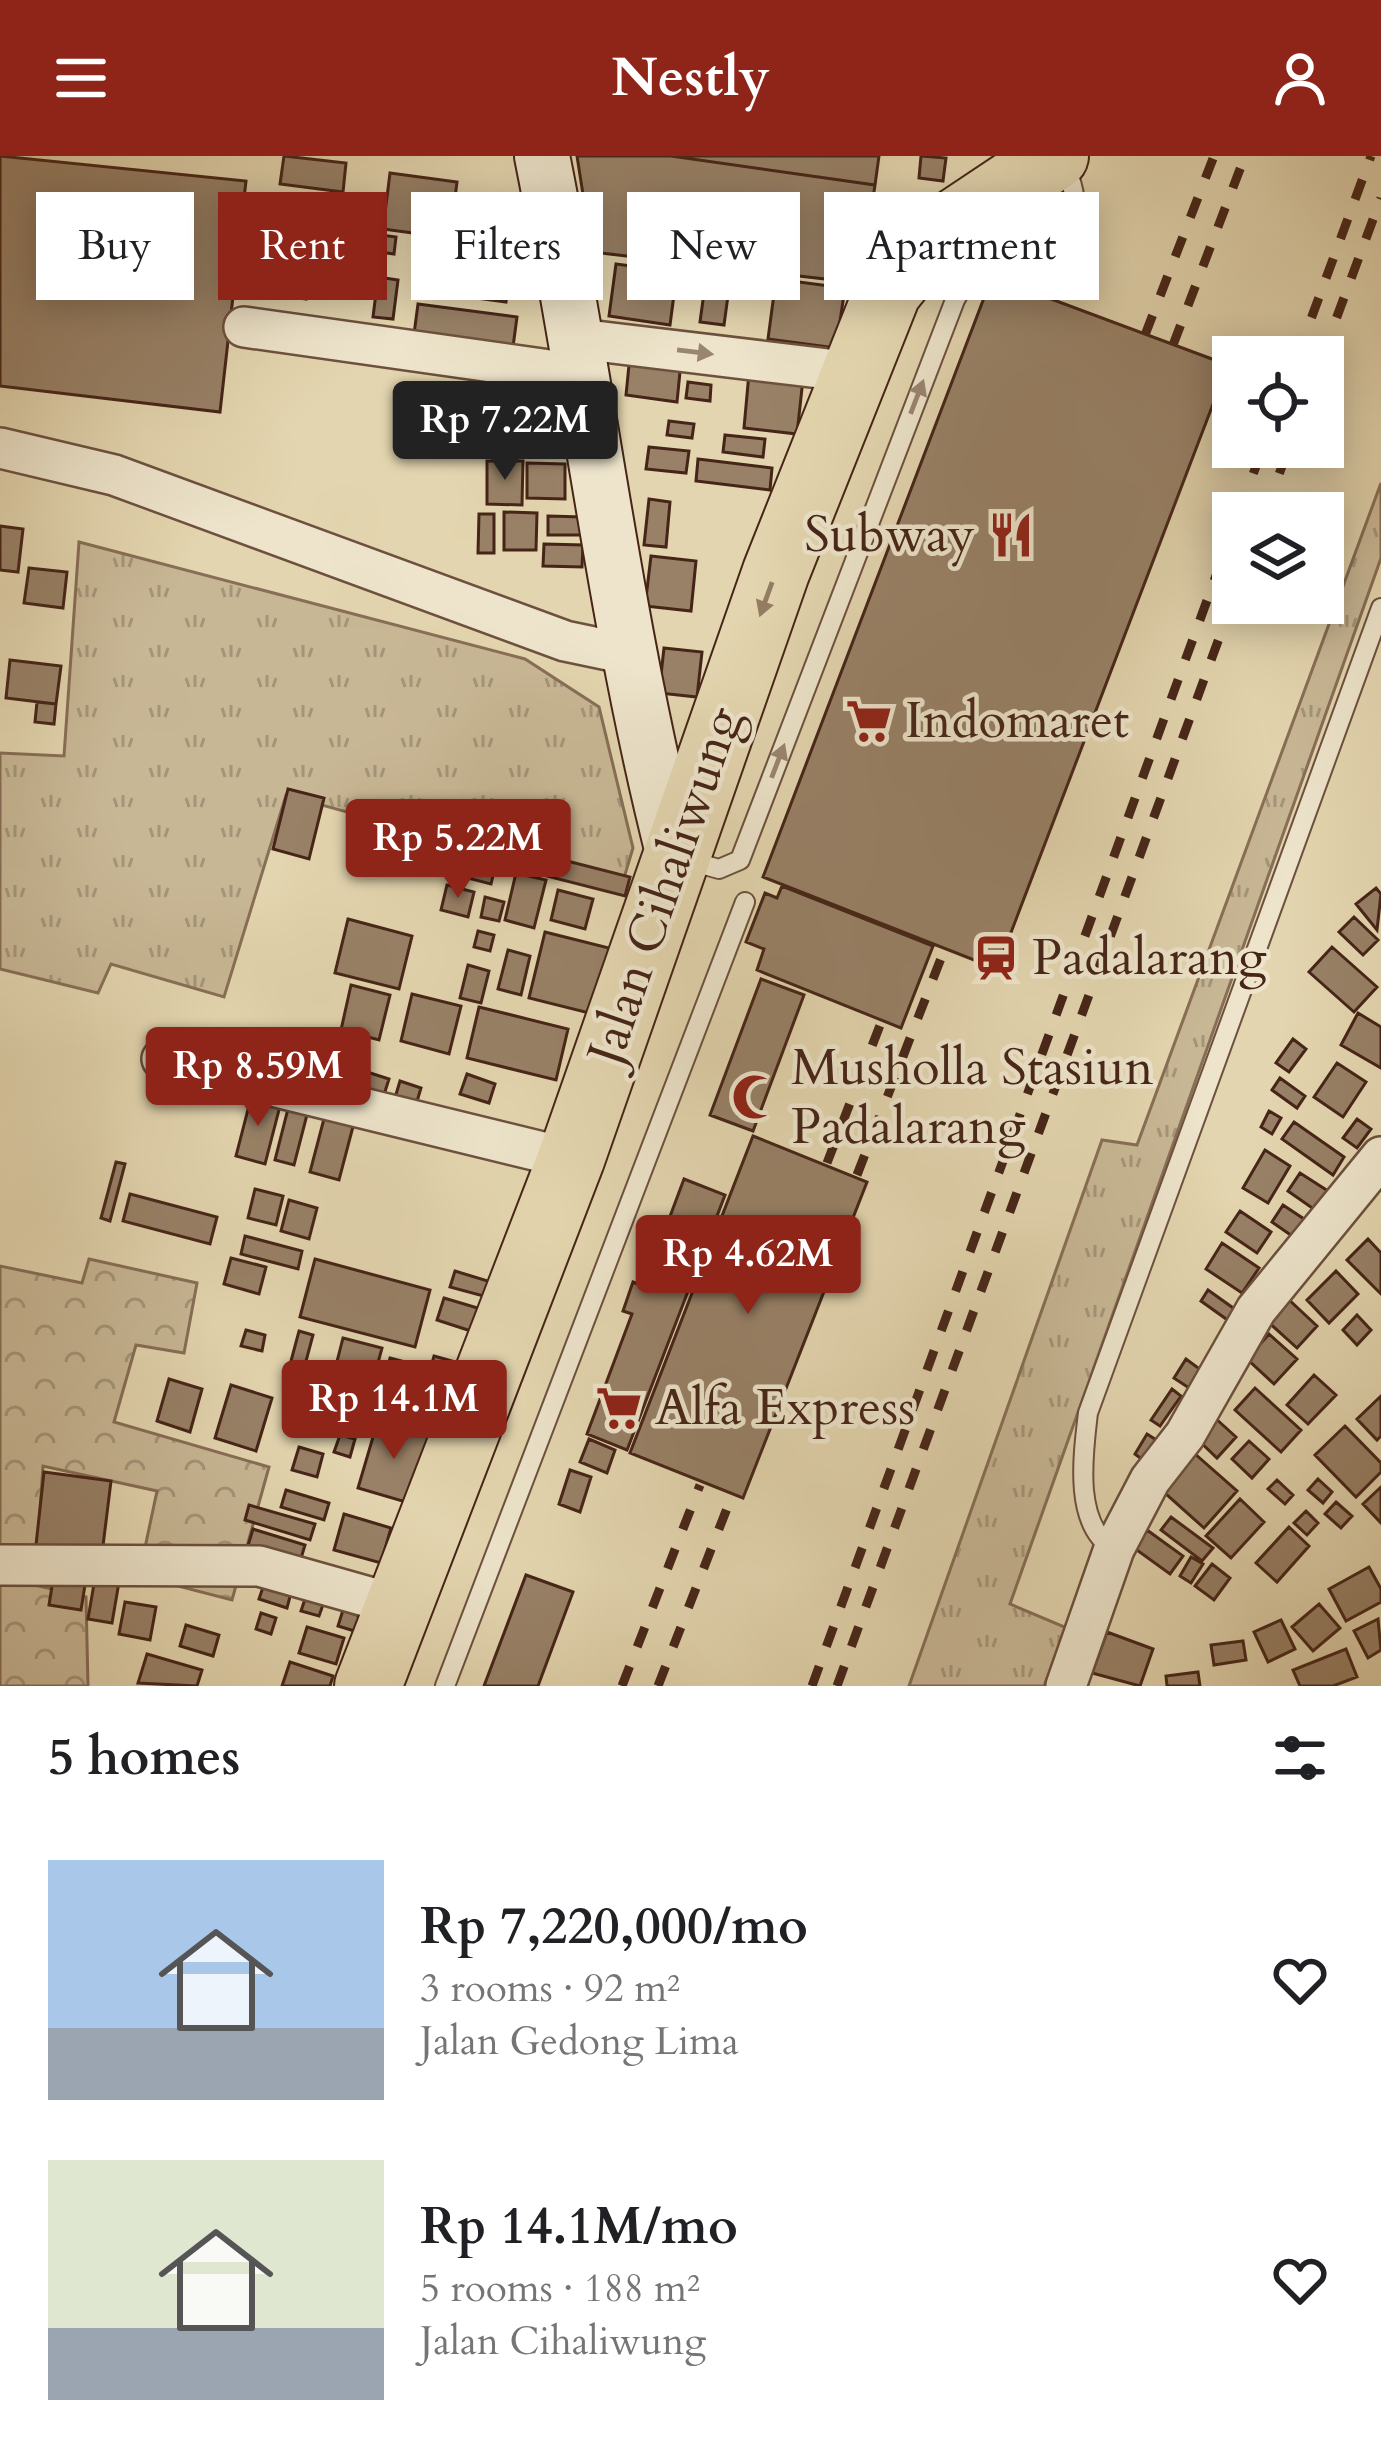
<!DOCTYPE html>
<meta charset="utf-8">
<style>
:root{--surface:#fff;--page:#f6f6f6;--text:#202124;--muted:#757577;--accent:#8f2418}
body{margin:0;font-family:Cardo,serif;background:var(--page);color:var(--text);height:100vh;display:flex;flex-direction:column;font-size:45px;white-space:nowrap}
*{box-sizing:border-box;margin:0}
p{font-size:39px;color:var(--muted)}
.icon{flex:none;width:66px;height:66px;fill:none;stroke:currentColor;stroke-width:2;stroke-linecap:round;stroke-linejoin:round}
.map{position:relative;height:1530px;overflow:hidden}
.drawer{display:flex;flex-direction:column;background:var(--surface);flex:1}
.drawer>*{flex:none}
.banner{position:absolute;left:36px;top:36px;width:1311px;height:108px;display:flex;gap:24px}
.fabs{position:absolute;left:1212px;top:180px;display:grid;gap:24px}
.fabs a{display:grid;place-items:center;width:132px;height:132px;border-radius:0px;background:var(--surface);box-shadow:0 6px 30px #0003;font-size:60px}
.price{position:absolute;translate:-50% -102px;padding:0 27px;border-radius:12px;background:var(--accent);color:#fff;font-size:39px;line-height:78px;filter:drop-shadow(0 3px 6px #0008)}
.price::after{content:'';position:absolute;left:50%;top:72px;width:36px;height:27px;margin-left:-18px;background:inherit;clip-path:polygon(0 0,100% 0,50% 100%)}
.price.selected{background:#222;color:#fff}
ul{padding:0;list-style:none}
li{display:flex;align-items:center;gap:36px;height:300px;padding:0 48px}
li span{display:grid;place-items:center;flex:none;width:336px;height:240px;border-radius:0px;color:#555}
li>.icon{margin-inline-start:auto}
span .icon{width:144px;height:144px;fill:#fffc;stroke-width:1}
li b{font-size:51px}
h2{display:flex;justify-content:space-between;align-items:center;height:144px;padding:0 48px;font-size:51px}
.chip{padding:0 42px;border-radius:0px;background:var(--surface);box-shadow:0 6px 30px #0003;font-size:42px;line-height:108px}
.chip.selected{background:var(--accent);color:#fff}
header{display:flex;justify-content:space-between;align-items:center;height:156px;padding:0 48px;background:var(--accent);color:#fff;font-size:54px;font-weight:600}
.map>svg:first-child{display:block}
.grass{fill:url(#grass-tufts);stroke:#876e56;stroke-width:3}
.forest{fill:url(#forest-crowns);stroke:#876e56;stroke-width:3}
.building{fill:#988167;stroke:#462518;stroke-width:3}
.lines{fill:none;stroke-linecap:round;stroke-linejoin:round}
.lane-casing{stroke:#6d513e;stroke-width:22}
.street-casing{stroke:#6d513e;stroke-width:44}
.secondary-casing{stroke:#462518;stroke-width:58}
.highway-casing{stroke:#462518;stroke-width:70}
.lane{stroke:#ede4cb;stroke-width:18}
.street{stroke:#ede4cb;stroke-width:39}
.secondary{stroke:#ede4cb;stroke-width:54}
.highway{stroke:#e3d5af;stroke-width:66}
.rail{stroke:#462518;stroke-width:9;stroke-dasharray:21 21;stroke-linecap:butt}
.oneway{fill:#9a8472}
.oneway2{fill:#947d64}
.labels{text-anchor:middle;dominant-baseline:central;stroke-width:9;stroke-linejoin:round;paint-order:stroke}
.poi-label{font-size:51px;fill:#462518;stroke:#ede4cb;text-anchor:start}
.street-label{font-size:51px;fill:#462518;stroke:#ede4cb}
</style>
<header><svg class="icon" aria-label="menu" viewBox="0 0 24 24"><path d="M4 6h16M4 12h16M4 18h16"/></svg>Nestly<svg class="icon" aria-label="person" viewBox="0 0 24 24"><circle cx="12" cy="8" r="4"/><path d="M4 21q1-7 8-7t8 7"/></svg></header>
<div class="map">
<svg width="1381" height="1530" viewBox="0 0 1381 1530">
<defs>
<pattern id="grass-tufts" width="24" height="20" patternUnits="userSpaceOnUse" patternTransform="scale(3)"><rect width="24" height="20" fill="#c8b795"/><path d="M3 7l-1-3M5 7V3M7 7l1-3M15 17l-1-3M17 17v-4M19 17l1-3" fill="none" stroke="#a49579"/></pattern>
<pattern id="forest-crowns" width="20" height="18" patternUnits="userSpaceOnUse" patternTransform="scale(3)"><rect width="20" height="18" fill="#c8b795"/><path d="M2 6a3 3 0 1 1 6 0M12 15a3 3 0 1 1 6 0" fill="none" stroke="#a49579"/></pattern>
</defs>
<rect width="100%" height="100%" fill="#e3d5af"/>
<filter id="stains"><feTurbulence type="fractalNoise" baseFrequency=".00167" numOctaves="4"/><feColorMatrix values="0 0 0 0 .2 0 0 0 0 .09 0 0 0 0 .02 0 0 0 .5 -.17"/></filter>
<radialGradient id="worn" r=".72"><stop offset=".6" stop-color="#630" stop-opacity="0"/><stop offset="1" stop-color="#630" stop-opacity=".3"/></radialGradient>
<path class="grass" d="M1381,327V402L1010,1448L1067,1472L1044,1530H909L1102,984L1137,989Z
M79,386L525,503L599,551L633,692L621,732L286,639L224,841L111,808L98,837L0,813V597L64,600Z"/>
<path class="forest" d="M89,1103L197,1127L184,1197L136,1189L114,1266L269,1311L232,1444L139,1420L157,1335L43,1310L35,1429L86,1441L88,1530H0V1110L82,1127Z"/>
<path class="building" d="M0,0L246,25L220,256L0,230Z
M284,0L346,7L343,36L280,28Z
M577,0H671L875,29L860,127L592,96Z
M671,0H879L875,29Z
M921,0L946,2L943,25L919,22Z
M390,17L457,26L450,82L383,73Z
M518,47L522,70L482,76L478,53Z
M296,55L312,57L310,76L294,74Z
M322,71L396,81L394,98L320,88Z
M470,81L501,85L499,105L467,101Z
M283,88L313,93L306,143L277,139Z
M429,105L510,115L506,146L425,135Z
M616,108L677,116L670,169L609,160Z
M378,121L398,124L393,163L373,161Z
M992,121L1228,209L997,813L763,721Z
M706,122L730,125L724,169L700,166Z
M776,123L845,132L836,192L768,183Z
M418,148L517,161L513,191L414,178Z
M630,199L681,206L677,246L626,239Z
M749,217L803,223L797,278L744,272Z
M508,220L545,221L544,252L508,251Z
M688,226L711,229L710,245L686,242Z
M496,257L566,259L565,297L496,295Z
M669,265L694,268L692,282L667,279Z
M725,279L765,283L763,301L723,296Z
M649,291L689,295L686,317L646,313Z
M698,303L772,312L770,334L696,325Z
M487,305H523L522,349L487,348Z
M527,307L565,308V343L527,342Z
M649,343L670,346L666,391L644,389Z
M504,356L537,357L536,394H504Z
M479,358H494V397H478Z
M548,360L582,361V379H548Z
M0,370L23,373L18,416L0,414Z
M544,388L583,389L582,411L543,410Z
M651,400L696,405L691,455L645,450Z
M29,412L67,416L63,452L24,447Z
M664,492L702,496L697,541L659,537Z
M10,504L61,510L56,548L6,542Z
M37,546L56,548L54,568L35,566Z
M288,633L324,642L309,703L273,693Z
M448,681L499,695L491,728L440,715Z
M532,696L630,721L625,740L527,715Z
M516,717L546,724L534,772L505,764Z
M447,729L474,736L468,761L441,754Z
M782,730L933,790L901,872L757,814L764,793L746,786L765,737L777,742Z
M1376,732L1381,738L1377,774L1356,748Z
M558,734L593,743L585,773L551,764Z
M485,741L504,746L499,765L481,761Z
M1354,761L1378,784L1363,799L1339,776Z
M348,763L412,780L399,833L335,817Z
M478,775L494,779L490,795L474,791Z
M545,776L613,793L597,859L529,842Z
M1332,791L1377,831L1354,856L1309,816Z
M508,794L530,800L521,839L498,833Z
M468,809L489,815L481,847L460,842Z
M761,823L804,839L753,975L710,959Z
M351,829L390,839L379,884L341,874Z
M412,838L461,850L449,898L401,885Z
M479,851L568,873L556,924L467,902Z
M1358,857L1381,871V912L1341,889Z
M1293,883L1306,893L1289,916L1276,907Z
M281,886L325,901L318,921L274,907Z
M1337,907L1366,926L1343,961L1314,941Z
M333,909L355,916L349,933L328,926Z
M364,915L389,923L382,945L358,936Z
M467,918L495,928L489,947L460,938Z
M1280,922L1305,940L1297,952L1272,934Z
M400,925L421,932L415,952L394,945Z
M252,938L281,946L265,1008L236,1000Z
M290,945L309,951L294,1009L275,1004Z
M326,955L355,963L339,1024L310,1016Z
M1269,955L1281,962L1272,978L1261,971Z
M1357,963L1371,973L1357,992L1343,982Z
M1294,966L1344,1001L1333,1019L1282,983Z
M753,980L867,1026L743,1342L630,1297Z
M1265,994L1290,1010L1268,1047L1243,1032Z
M116,1006L125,1008L110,1065L101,1062Z
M1300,1017L1328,1035L1315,1054L1288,1035Z
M684,1023L725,1039L627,1294L587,1278L632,1158L623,1155L633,1126L644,1130Z
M255,1033L283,1040L276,1069L248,1062Z
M130,1038L217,1061L210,1088L123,1065Z
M289,1044L317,1052L309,1083L281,1075Z
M1283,1049L1304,1063L1292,1080L1272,1066Z
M1240,1055L1271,1076L1257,1097L1226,1076Z
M245,1080L302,1095L298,1113L241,1098Z
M1368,1083L1381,1097V1138L1347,1104Z
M1222,1087L1259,1112L1242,1137L1206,1113Z
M231,1102L266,1111L259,1138L224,1128Z
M315,1103L430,1134L415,1191L300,1161Z
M455,1115L491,1126L487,1141L450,1131Z
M1336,1115L1358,1138L1329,1167L1307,1144Z
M1208,1134L1236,1154L1229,1165L1201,1145Z
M1286,1141L1317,1170L1297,1192L1266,1164Z
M444,1142L481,1153L474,1176L437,1164Z
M1357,1159L1371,1174L1357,1189L1343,1174Z
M246,1174L265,1179L262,1195L241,1190Z
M299,1175L313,1179L305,1209L291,1205Z
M1269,1178L1297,1203L1274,1228L1247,1203Z
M343,1182L382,1192L369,1240L331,1229Z
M434,1200L452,1205L436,1262L418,1256Z
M390,1202L417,1209L408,1246L380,1239Z
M1186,1203L1201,1214L1189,1232L1174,1222Z
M1314,1219L1336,1239L1308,1268L1287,1249Z
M169,1223L202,1233L190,1276L157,1265Z
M231,1229L272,1242L256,1295L215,1282Z
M1255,1232L1301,1274L1281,1296L1235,1254Z
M1172,1233L1181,1240L1160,1270L1151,1264Z
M324,1237L356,1247L349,1269L317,1260Z
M1381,1240V1280L1377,1284L1357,1263Z
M1214,1261L1236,1281L1217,1302L1195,1281Z
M378,1264L429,1279L409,1347L358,1332Z
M1345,1270L1381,1307V1316L1356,1341L1315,1299Z
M1147,1278L1161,1287L1147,1307L1135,1298Z
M340,1279L355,1283L350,1301L334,1296Z
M589,1283L615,1294L607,1317L580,1306Z
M1249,1285L1269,1303L1252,1322L1232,1303Z
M1186,1290L1237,1335L1204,1372L1165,1337Z
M299,1291L323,1298L317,1321L292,1314Z
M570,1314L591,1321L580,1356L559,1348Z
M44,1316L111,1325L101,1406L35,1398Z
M1318,1323L1332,1336L1323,1347L1308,1334Z
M1277,1324L1293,1339L1285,1348L1268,1333Z
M1381,1331V1367L1363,1348Z
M286,1334L329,1347L324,1364L281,1351Z
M1240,1343L1264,1366L1231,1402L1206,1380Z
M1336,1346L1352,1360L1341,1372L1325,1358Z
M249,1349L315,1368L310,1384L245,1364Z
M1306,1355L1318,1367L1307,1379L1294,1367Z
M344,1358L391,1372L381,1407L334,1394Z
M1171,1361L1213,1392L1202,1405L1161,1374Z
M1289,1371L1309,1390L1277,1426L1256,1407Z
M253,1373L305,1389L299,1409L247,1393Z
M1147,1374L1183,1400L1170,1418L1134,1392Z
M1191,1401L1203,1408L1191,1427L1180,1420Z
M1212,1408L1230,1422L1214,1444L1195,1430Z
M1369,1411L1381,1433V1446L1346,1465L1329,1433Z
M526,1419L573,1436L538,1530H484Z
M95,1422L119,1426L112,1467L88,1463Z
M53,1424L85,1429L81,1454L49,1449Z
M265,1425L292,1433L287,1452L259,1443Z
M306,1440L324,1446L319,1460L301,1455Z
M125,1446L156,1451L150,1484L119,1478Z
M1319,1448L1340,1472L1313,1495L1292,1471Z
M343,1454L365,1462L361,1477L338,1470Z
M261,1457L276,1462L271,1478L256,1473Z
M1378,1463L1381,1494L1368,1502L1354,1475Z
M1281,1464L1295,1493L1268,1506L1254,1476Z
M186,1469L219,1479L213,1500L180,1490Z
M307,1471L344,1482L336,1508L299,1497Z
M1107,1476L1153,1493L1140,1530L1092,1517Z
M1243,1485L1246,1504L1214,1509L1211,1489Z
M1346,1493L1357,1521L1333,1530H1300L1293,1514Z
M147,1498L202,1514L197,1530L138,1527Z
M290,1506L333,1520L330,1530H282Z
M1198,1516L1200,1530H1167L1166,1520Z"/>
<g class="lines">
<g class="lane-casing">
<path id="lane" d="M690,705L719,713L740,704L955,144C963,129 971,117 986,109C1026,86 1103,78 1063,9
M1114,1393C1073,1369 1083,1299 1088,1257L1381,452
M445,1530L745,746"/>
</g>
<g class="street-casing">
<path id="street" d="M244,171L585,219
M579,183L853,216
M0,292L114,319L565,485L627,498
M162,903L571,1003
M0,1409L259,1410L397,1449
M1066,1530L1114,1393L1150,1324L1185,1279L1256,1154L1381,1001"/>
</g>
<g class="secondary-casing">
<path id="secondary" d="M542,0C589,233 615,469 674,700"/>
</g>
<g class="highway-casing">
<path id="highway" d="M368,1530L571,1003L776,416L888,135L929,84L1055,0"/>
</g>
<use href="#lane" class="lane"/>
<use href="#street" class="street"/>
<use href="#secondary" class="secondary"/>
<use href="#highway" class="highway"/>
<path class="rail" d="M1145,179L1214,0
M1173,189L1245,0
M1297,201L1371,0
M1322,201L1381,42
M1239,357L1263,291
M1265,357L1289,291
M827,1007L882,864
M857,1019L945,792
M622,1530L700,1329
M658,1530L731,1342
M812,1530L1233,373
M837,1530L1233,444"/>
</g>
<defs><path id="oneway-solid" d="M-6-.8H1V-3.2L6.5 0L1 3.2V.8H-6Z" transform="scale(3)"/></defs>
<g class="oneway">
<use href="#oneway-solid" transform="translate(695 196) rotate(7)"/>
<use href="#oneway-solid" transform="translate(917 241) rotate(-69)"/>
<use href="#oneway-solid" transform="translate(778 605) rotate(-69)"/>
</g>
<use class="oneway2" href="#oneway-solid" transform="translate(766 443) rotate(110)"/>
<defs>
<g id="restaurant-bare" transform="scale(3.6)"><path d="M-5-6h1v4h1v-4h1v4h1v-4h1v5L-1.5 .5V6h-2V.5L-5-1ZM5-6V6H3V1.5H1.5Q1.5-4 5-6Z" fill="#8f2418" stroke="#ede4cb" stroke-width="2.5" paint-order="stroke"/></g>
<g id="supermarket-bare" transform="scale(3.6)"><path d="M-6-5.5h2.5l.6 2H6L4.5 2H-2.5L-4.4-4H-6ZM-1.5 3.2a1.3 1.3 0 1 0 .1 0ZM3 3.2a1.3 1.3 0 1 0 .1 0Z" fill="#8f2418" stroke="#ede4cb" stroke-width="2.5" paint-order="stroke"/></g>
<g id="station-bare" transform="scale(3.6)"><path d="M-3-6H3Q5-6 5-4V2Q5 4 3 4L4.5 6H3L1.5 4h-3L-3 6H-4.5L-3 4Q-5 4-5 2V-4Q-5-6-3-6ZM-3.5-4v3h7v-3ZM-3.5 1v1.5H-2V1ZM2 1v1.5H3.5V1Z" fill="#8f2418" stroke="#ede4cb" stroke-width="2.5" paint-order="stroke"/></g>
<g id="mosque-bare" transform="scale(3.6)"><path d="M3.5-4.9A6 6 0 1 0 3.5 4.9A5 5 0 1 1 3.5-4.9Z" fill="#8f2418" stroke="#ede4cb" stroke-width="2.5" paint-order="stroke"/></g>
</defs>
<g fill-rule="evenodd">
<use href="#restaurant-bare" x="1011" y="379"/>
<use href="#supermarket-bare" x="869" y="565"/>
<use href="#station-bare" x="996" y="802"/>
<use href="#mosque-bare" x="755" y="941"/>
<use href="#supermarket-bare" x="619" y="1252"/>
</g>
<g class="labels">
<g class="poi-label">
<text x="975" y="379" text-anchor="end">Subway</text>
<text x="905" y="565">Indomaret</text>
<text x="1032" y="802">Padalarang</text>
<text x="791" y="912">Musholla Stasiun<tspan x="791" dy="59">Padalarang</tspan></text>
<text x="655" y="1252">Alfa Express</text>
</g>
<g class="street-label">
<text transform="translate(665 730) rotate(-71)">Jalan Cihaliwung</text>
</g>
</g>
<rect width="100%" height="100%" filter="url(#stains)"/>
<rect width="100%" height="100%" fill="url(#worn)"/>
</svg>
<div class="fabs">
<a><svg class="icon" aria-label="locate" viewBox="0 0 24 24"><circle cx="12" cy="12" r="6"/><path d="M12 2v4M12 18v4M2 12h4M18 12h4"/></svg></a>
<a><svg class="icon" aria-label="layers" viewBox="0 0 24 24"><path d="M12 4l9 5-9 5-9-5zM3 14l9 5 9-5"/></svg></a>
</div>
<b class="price selected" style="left:505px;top:327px">Rp 7.22M</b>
<b class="price" style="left:458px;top:745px">Rp 5.22M</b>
<b class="price" style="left:258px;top:973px">Rp 8.59M</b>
<b class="price" style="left:748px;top:1161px">Rp 4.62M</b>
<b class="price" style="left:394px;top:1306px">Rp 14.1M</b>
<div class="banner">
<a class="chip">Buy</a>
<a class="chip selected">Rent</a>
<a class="chip">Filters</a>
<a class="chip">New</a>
<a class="chip">Apartment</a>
</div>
</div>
<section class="drawer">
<h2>5 homes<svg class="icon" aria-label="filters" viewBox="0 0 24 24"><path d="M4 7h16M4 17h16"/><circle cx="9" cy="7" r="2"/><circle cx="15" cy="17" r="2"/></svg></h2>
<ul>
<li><span style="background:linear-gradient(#a9c7e8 70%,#9aa5b1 0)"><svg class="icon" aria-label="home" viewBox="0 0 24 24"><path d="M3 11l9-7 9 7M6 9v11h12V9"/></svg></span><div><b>Rp 7,220,000/mo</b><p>3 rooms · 92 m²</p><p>Jalan Gedong Lima</p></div><svg class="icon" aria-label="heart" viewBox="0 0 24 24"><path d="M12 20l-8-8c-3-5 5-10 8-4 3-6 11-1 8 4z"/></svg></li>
<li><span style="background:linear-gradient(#dfe7d0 70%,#9aa5b1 0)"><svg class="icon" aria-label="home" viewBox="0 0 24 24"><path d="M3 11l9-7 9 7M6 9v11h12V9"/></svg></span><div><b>Rp 14.1M/mo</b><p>5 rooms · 188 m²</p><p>Jalan Cihaliwung</p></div><svg class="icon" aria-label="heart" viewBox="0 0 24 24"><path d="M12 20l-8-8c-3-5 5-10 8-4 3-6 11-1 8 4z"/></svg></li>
</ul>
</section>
